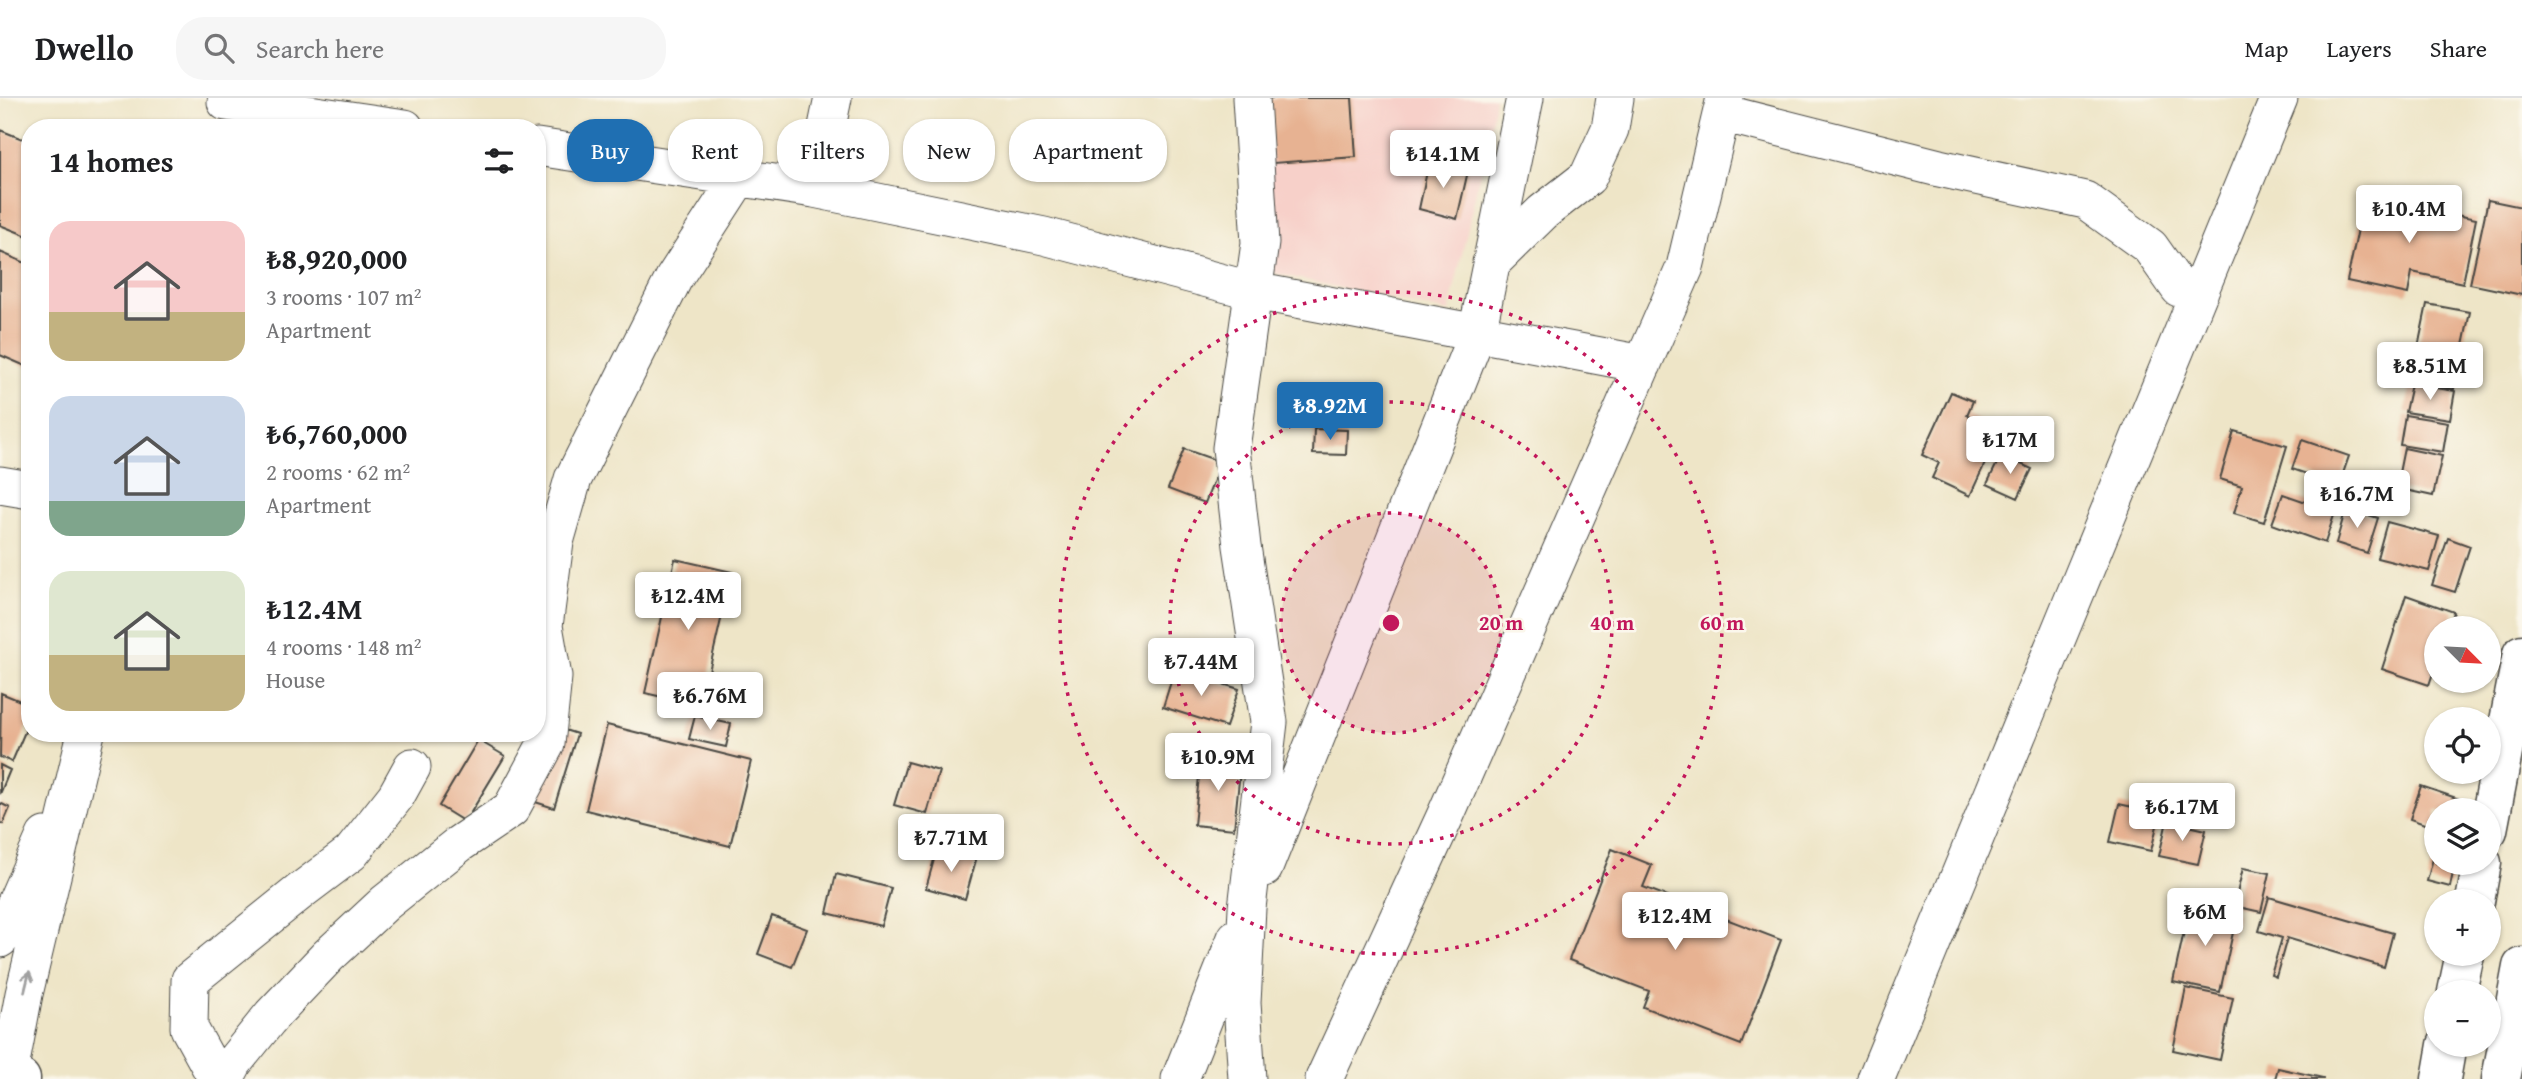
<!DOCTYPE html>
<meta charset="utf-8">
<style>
:root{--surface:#fff;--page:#f6f6f6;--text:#202124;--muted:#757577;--line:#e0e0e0;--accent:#1f6fb2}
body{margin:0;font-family:"Gentium Book Plus",serif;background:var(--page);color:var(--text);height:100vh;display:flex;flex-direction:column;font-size:26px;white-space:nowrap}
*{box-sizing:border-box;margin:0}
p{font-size:23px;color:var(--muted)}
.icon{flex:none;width:38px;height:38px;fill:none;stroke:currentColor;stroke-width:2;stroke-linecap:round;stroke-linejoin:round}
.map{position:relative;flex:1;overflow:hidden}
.side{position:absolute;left:21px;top:21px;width:525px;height:623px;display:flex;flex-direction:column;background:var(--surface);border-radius:28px;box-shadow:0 2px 5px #0004}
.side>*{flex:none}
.hud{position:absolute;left:567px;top:21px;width:665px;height:63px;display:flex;gap:14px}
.needle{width:46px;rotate:114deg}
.buttons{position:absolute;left:2424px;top:518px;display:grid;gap:14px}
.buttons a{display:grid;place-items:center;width:77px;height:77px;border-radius:50%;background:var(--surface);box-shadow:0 2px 5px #0004;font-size:35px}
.price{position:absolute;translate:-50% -60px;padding:0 16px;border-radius:7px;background:#fff;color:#222;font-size:23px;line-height:46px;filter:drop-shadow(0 2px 4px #0008)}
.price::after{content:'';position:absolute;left:50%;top:42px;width:21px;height:16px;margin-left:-10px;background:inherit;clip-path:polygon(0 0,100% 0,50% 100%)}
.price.selected{background:var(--accent);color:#fff}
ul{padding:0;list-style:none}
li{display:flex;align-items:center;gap:21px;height:175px;padding:0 28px}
li span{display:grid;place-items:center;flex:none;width:196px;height:140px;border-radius:21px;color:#555}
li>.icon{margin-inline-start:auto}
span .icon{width:84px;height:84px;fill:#fffc;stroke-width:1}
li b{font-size:30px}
h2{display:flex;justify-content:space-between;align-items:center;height:84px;padding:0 28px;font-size:30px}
.chip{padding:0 24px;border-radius:28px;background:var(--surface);box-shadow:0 2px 5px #0004;font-size:24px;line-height:63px}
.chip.selected{background:var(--accent);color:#fff}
header{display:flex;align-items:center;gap:42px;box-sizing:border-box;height:98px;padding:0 35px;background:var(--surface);border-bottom:2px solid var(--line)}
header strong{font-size:33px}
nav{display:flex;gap:38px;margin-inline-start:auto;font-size:24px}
.search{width:490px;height:63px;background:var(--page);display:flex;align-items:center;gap:18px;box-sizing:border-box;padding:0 24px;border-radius:28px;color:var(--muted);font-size:26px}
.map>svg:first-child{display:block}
.built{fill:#f7d0c9}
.building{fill:#e7b292}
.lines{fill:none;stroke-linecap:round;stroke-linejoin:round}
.minor-casing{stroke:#484742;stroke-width:39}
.major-casing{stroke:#484742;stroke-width:41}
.minor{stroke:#fff;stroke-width:37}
.major{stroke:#fff;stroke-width:38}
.oneway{stroke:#a0a0a0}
.ring{fill:none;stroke:#c2185b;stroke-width:3.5;stroke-dasharray:3.5 7}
.centre{fill:#c2185b;stroke:#fbf7ec;stroke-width:3.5}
.ring-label{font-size:21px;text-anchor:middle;font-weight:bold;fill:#c2185b;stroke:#fbf7ec;stroke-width:5;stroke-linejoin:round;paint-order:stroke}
</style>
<header>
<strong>Dwello</strong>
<div class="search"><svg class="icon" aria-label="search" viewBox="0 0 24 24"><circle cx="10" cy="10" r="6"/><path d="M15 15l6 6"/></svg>Search here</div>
<nav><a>Map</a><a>Layers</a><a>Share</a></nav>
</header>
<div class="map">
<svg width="2522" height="981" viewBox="0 0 2522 981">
<rect width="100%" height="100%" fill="#fbf7ec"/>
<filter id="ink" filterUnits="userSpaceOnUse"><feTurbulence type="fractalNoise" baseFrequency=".0143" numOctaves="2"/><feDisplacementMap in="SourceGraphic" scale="14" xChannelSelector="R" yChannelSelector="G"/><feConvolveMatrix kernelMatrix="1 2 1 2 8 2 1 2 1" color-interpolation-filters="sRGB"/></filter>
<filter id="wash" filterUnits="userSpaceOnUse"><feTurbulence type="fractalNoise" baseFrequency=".00686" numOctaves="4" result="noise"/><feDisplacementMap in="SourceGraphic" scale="28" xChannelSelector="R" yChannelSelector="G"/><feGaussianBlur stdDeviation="1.57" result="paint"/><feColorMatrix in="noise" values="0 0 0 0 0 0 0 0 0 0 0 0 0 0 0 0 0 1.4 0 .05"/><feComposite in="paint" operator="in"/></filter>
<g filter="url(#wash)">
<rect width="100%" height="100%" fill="#eee5c7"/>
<path class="built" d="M1259,0H1495L1492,22L1449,214L1269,174Z"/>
<g id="blocks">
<path class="building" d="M1268,0H1352L1356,59L1273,65Z
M0,32L30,44V139L0,127Z
M1429,64L1468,73L1457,121L1419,111Z
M2365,98L2476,121L2463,185L2412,174L2408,196L2347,183Z
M2488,102L2522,109V197L2470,186Z
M0,154L30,167V270L0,257Z
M2427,206L2470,214L2454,291L2411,283Z
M2411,286L2455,293L2450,321L2405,314Z
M1951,294L1973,303L1967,317L1984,324L1970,353L1987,361L1970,398L1932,380L1939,365L1922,357Z
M2405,317L2448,324L2443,354L2400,347Z
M1314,331L1347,332L1346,357L1313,356Z
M2234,333L2287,348L2264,424L2234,415L2242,388L2220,381Z
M2302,342L2349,358L2339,387L2292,371Z
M2404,350L2442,358L2433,398L2396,390Z
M1184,351L1221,364L1205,405L1168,391Z
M2001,357L2032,371L2018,400L1987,386Z
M2283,396L2335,414L2325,445L2272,426Z
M2346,410L2378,420L2367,455L2336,445Z
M2387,424L2439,438L2429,473L2377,460Z
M2448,440L2470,448L2455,494L2432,487Z
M675,461L732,474L701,608L645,595Z
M2406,497L2454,514L2448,530H2436V566L2429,587L2382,571Z
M1175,571L1239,591L1226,629L1163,609Z
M1,595L30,607V622L12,664L0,659Z
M695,618L731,626L726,649L689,641Z
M607,627L751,663L730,748L586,712Z
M552,628L577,636L554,710L529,702Z
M478,642L505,658L465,724L439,708Z
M1201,659L1241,663L1234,731L1194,727Z
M907,664L939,673L927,716L894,707Z
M0,667L10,672L0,696Z
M2421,688L2462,702L2459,712H2436V730L2410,721Z
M0,705L10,710L3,726L0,725Z
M2119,706L2160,715L2151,753L2110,744Z
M2167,723L2206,732L2198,766L2159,758Z
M937,751L976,762L965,801L926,790Z
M1612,751L1652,767L1643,789L1781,842L1741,947L1643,909L1649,893L1569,862Z
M2434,757L2436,758V765H2455L2450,789L2427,783Z
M2243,770L2270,775L2261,814L2234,808Z
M836,776L891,790L881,828L827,815Z
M2269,799L2393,835L2384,869L2287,840L2276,879L2271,877L2282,840L2259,833Z
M2190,806L2237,816L2220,894L2173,884Z
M772,818L807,831L792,869L758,856Z
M2186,890L2233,900L2220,962L2173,952Z
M2278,970L2323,980V981H2275Z"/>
</g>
</g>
<g filter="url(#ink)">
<use href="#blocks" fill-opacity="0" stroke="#484742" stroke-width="2"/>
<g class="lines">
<g class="minor-casing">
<path id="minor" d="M226,4L405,30
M1722,15L1939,70L2085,102L2150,149L2179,190L2200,193
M537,49L814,91L1044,138L1254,193L1477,235L1525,0
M814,91L833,0
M1491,165L1543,114L1588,79L1610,31L1615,0
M0,387L30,392
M1264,770L1477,235L1643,266
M0,841L45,738
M9,975L24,896L86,635
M217,981L189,930L190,882L302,792L351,755L396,698L412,669
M225,981L234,964L272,917L328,858L385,805L459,746L511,711L546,646L553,579L544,528L555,444L573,381L674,180L740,78
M1180,981L1236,840
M1247,981L1242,905L1247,810L1269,624L1242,448L1231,350L1260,145L1251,0
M1324,981L1447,714L1685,169L1725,0
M1876,981L2279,0"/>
</g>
<g class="major-casing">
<path id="major" d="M2488,732L2522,556
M2475,803L2482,765
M2457,894L2465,856
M0,971L21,981
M2441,981L2447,947
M2501,981L2522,869"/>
</g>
<use href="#minor" class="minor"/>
<use href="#major" class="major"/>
</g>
<defs><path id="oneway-shaft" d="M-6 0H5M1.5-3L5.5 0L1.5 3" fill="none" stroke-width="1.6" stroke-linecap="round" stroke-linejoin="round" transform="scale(1.75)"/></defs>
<use class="oneway" href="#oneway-shaft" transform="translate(27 884) rotate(-76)"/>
</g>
<circle cx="1391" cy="525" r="110" fill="#c2185b" fill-opacity=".12"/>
<g class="ring">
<circle cx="1391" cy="525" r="110"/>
<circle cx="1391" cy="525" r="221"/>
<circle cx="1391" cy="525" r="331"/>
</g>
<circle cx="1391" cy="525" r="10" class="centre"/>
<g class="ring-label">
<text x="1501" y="532">20 m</text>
<text x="1612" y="532">40 m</text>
<text x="1722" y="532">60 m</text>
</g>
</svg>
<div class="buttons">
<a><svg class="needle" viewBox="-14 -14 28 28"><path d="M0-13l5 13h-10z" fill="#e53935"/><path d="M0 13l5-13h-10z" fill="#757577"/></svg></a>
<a><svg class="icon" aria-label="locate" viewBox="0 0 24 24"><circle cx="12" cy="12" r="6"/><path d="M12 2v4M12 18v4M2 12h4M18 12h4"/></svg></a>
<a><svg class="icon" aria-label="layers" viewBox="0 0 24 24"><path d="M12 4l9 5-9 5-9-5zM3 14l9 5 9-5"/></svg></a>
<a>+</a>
<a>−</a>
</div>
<b class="price" style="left:1443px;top:92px">₺14.1M</b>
<b class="price" style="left:2409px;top:147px">₺10.4M</b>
<b class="price" style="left:2430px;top:304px">₺8.51M</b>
<b class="price selected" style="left:1330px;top:344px">₺8.92M</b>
<b class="price" style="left:2010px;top:378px">₺17M</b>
<b class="price" style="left:2357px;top:432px">₺16.7M</b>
<b class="price" style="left:688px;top:534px">₺12.4M</b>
<b class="price" style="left:1201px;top:600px">₺7.44M</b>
<b class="price" style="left:710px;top:634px">₺6.76M</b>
<b class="price" style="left:1218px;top:695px">₺10.9M</b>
<b class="price" style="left:2182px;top:745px">₺6.17M</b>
<b class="price" style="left:951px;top:776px">₺7.71M</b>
<b class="price" style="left:2205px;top:850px">₺6M</b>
<b class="price" style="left:1675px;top:854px">₺12.4M</b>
<div class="hud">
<a class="chip selected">Buy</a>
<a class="chip">Rent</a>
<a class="chip">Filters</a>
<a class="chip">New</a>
<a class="chip">Apartment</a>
</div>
<section class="side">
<h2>14 homes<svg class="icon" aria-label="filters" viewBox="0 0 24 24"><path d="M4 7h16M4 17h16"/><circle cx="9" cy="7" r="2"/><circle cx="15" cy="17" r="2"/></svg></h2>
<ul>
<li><span style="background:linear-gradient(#f6c9c9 65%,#c2b280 0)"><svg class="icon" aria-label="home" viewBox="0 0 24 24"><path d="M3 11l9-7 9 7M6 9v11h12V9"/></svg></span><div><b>₺8,920,000</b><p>3 rooms · 107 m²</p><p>Apartment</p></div></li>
<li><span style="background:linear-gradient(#c9d6e8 75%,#7fa58c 0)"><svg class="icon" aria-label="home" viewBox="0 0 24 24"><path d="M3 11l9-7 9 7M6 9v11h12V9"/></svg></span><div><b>₺6,760,000</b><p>2 rooms · 62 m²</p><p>Apartment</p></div></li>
<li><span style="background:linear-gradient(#dfe7d0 60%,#c2b280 0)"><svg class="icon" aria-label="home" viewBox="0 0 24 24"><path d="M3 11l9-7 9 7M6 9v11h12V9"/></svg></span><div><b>₺12.4M</b><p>4 rooms · 148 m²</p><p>House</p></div></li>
</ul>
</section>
</div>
